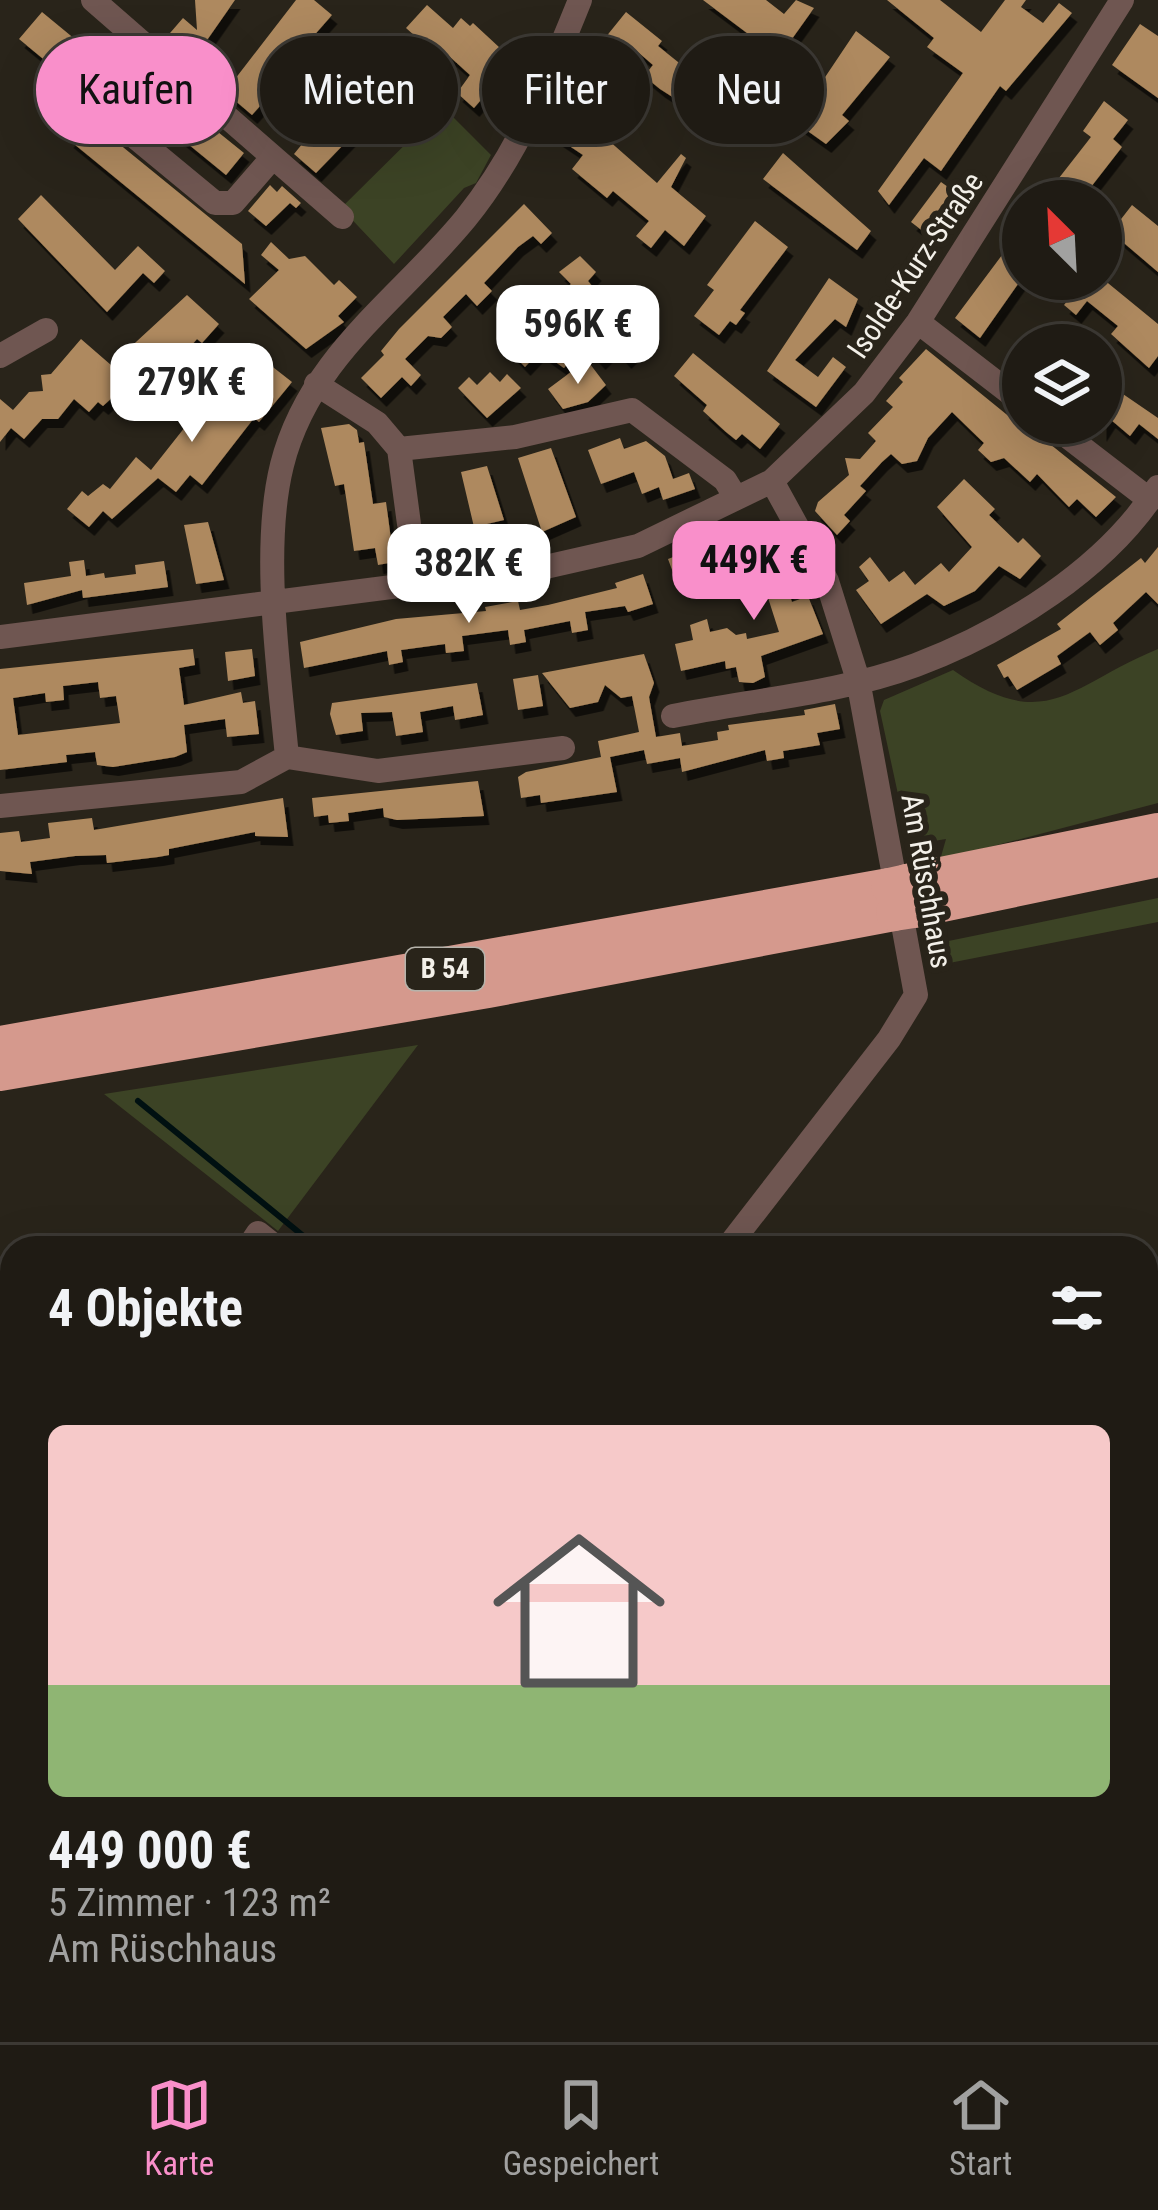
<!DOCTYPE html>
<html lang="de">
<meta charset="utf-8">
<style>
:root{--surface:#1f1b14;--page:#27241d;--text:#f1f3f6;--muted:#a1a1a0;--line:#3c3934;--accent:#f98fca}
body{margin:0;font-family:"Roboto Condensed",sans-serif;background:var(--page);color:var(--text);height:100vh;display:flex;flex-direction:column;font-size:45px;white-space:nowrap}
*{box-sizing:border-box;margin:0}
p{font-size:39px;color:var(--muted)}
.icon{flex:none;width:66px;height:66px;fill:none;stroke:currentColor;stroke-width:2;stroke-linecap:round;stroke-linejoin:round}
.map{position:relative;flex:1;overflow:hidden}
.sheet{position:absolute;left:0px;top:1236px;width:1158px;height:807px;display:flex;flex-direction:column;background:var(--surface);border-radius:36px 36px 0 0;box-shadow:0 12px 48px #0002,0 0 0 3px var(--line)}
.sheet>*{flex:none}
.banner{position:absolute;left:36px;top:36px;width:1086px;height:108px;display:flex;gap:24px}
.needle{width:78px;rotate:336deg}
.tools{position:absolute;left:1002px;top:180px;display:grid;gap:24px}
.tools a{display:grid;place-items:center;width:120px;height:120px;border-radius:50%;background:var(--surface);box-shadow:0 12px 48px #0002,0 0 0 3px var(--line);font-size:60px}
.price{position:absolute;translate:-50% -102px;padding:0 27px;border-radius:24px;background:#fff;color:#222;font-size:39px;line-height:78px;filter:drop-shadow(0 3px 6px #0008)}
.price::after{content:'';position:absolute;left:50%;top:72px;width:36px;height:27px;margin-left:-18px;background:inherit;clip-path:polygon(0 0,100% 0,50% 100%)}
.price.current{background:var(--accent);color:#111}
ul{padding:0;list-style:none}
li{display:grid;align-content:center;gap:24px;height:636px;padding:0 48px}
li span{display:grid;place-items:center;height:372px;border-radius:18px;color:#555}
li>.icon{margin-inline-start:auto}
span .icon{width:216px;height:216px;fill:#fffc;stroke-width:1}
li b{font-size:51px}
h2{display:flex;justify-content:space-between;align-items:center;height:144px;padding:0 48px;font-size:51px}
.tag{padding:0 42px;border-radius:54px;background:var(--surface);box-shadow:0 12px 48px #0002,0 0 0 3px var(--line);font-size:42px;line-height:108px}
.tag.current{background:var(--accent);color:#111}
.menu{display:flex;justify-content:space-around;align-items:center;height:168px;border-top:3px solid var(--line);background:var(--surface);font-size:33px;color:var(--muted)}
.menu a{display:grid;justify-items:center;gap:6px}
.menu .current{color:var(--accent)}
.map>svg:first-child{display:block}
.green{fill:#3c4325}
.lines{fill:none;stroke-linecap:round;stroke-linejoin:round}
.stream{stroke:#001011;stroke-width:6}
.building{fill:#ae895e;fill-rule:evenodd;filter:url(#shadow)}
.minor{stroke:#6f5651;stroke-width:24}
.highway{stroke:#d5998d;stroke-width:36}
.highway-bridge{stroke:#d5998d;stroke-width:36}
.labels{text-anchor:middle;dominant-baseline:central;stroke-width:12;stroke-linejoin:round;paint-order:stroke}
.shield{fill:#29241a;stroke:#b6b3ab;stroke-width:3}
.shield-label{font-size:27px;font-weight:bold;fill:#f3f0e9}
.street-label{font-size:30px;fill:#f3f0e9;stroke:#29241a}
</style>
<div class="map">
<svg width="1158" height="2042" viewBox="0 0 1158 2042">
<defs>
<filter id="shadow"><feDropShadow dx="5.5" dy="9" stdDeviation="0" flood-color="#0009"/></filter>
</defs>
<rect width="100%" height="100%" fill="#29241a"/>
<path class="green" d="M443,107L491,155L476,183L464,188L394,264L341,208Z
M1158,649V803L940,860L946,839L909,845L880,711L884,700L953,670C1047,736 1070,685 1158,649Z
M1158,898V922L934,966L929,945Z
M418,1045L278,1231L104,1094Z
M1158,1363V1681L1146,1700V1386Z
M1158,1687V2041L1097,2042L1094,2031H1146V1706Z
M782,2031H1075L1079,2042H772Z"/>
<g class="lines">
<path class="stream" d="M138,1101L318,1248
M753,2042L763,2031"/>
</g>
<path class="building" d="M195,0H235L191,63L164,40L183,18L197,30Z
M296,0H314L332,15L303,48L313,56L307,64L290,85L283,80L252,115L225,92Z
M703,0H766L784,14L796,0L814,8L779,57Z
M887,0H940L981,32L1005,0H1026L1021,7L1043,23L1059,3L1072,13L1006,91L1000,86L941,171L924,158L889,205L878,191L963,73L927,47L934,38Z
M427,5L453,28L461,18L470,26L473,23L512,59L518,52L534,66L510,105L491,88L474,108L457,93L470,75L438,46L433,52L406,28Z
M42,12L76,40L53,67L19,39Z
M626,12L662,41L658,46L683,66L678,71L701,91L718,84L750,111L738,133L715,114L710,121L660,89L644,76L653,65L631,46L624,54L605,38Z
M1140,24L1158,36V98L1112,65Z
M856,31L890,57L842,115L849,121L826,144L795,122Z
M366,35L378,46L371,55L404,82L316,173L294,154L361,72L365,61L353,51Z
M140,69L244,153L226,175L122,90Z
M561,96L592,115L591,125L657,183L681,154L686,158L671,187L706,216L684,246L665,230L651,248L636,236L649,221L613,191L607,198L572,169L583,155L547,131L557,119L550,114Z
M1104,101L1128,120L1113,139L1122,147L1080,201H1041L1091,137L1083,131Z
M86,117L242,244L245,284L68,139Z
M783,153L871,231L857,250L763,179Z
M941,182L955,192L924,232L911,222Z
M270,185L277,192L282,186L301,203L296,208L290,203L266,226L248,211Z
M41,195L115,270L138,246L165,271L154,283L143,273L107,312L18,219Z
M524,204L552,233L541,244L533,236L518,247L484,283L492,291L477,306L466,294L443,317L452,327L441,338L428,336L405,359L421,375L411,386L402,377L381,398L361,378L384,355L381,351L399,329Z
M1132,205L1158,226V272L1111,232Z
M1023,216V277L980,338L955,318L1011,243L1006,238Z
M755,221L788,247L740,310L745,313L736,325L730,321L719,335L694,316L714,290L707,285Z
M271,242L289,259L305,256L334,285L339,280L357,297L338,316L344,322L306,349L249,299L279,270L261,255Z
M580,256L596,272L588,281L592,286L584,294L589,299L547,340L568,363L564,368L540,351L525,367L503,344L571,284L559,272Z
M829,278L858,299L846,327L835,319L795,360L818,377L833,357L846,367L816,407L767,371Z
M1085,279H1103L1158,324V356L1149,368L1111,334L1118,326L1087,301L1076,315L1064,305Z
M187,295L219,324L202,343L197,339L165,375L156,367L146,377L140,372L103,406L98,402L89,412L74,399L58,419H42L24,439L11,428L0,442V399L13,410L29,392L43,391L41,375L51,374L81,339L111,365Z
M631,308L654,332L626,360L614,347L600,361L589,349Z
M926,349L1022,427L1025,424L1116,497L1096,517L1077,499L1069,507L1037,474L1030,482L1004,458L991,462L978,450L984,443L952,412L928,438L917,461L902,464L891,454L882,462L860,486L866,491L844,515L850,521L837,535L815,511L818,502L849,475L845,458L860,459L876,441L868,433L893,407L886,401L903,382L899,378Z
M693,353L780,424L760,449L742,434L736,440L726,432L703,411L707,405L674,376Z
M260,357L292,382L259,422L254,418L202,485L190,475L176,492L158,478L112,519L103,511L89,527L67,509L82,491L88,496L103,484L110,489L136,457L151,470L204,403L213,411Z
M587,360L606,385L588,402L563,409L548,389Z
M490,372L500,382L507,374L521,388L487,418L458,388L469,377L477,385Z
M1101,379L1158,418V439L1139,424L1130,436L1110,419L1101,433Z
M349,424L357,430L359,443L364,442L373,504L386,502L394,562L378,565L375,548L354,551L344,484L335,486L321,428Z
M620,438L624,449L646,441L665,456L673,479L689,473L695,489L663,500L659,487L642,494L634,472L601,484L588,450Z
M551,448L576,517L542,532L518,458Z
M487,466L504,520L474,527L461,472Z
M964,479L995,509L989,515L1018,543L1023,538L1041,556L1020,579L999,566L975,591L944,606L927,594L881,624L856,590L869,581L859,567L870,557L889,582L904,571L915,585L941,563L949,572L972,547L937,507Z
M208,522L224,580L196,584L184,525Z
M769,533L792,602L808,596L823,634L761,656L765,677L753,683L739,682L736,667L726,669L725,661L681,671L675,644L693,640L690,625L707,619L710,632L727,628L736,635L746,633L747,639L779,632L762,579L756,581L741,544Z
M1158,547V604L1146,592L1113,623L1118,630L1100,645L1090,632L1057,656L1061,664L1017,690L1008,676L1004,678L997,665L1061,629L1057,624L1141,558L1145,563Z
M692,550L696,561L705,558L711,573L678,586L668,559Z
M84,560L86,576L104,573L105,578L136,574L135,565L164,561L168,587L83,598L82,590L27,605L24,583L71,576L69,562Z
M643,574L653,604L628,612L625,606L585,612L588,630L572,633L570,621L524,630L526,642L510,645L508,630L462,636L464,651L446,653L445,644L401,650L403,662L389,665L387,651L304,668L300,642L396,619L486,611L485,607L518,601L520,610L548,605L617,588L615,583Z
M193,649L195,665L179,668L184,705L241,692L243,703L255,701L259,734L227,737L225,719L184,725L187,752L175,757L113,767L97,765L95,752L66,755L67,762L0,770V669ZM98,682L100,698L116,696L120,723L18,735L13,698L45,693L46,702L64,700L63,686Z
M252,649L255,676L228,681L225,652Z
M644,654L654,683L649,697L656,737L680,733L682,746L718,740L717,732L729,730L728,725L805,715L804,710L835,704L840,729L817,733L820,745L783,751L784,758L767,761L765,750L682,772L680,758L647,764L644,750L610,757L617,792L541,803L540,795L521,798L518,777L526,772L601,757L598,741L639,732L632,696L621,698L605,685L598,702L570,708L542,673Z
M538,675L543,706L518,710L513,679Z
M477,683L483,715L455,720L453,706L420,712L423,732L396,736L392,712L361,713L363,731L336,735L330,714L332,703Z
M478,781L484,816L397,820L384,817L383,808L348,813L349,821L329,823L328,815L314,817L312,798Z
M283,798L288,837L255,836V832L169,849V855L158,857L107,863L106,855L75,856L30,862L32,874L0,871V833L19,831L21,842L50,838L48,823L92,818L94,830Z"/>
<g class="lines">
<path class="minor" d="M93,0L342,217
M138,43L98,94L100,108L215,203H233L273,157
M918,322L1023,403
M0,356L46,330
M316,384L377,423L399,449L515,437L632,410L725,480L736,498
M1050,423L1150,500
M399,449L409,524
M0,637L541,568L638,546L772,481L864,393L918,322L1122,0
M673,716C753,700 841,693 916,665C1006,631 1106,569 1158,487
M287,757C279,670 261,549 282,465C309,357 399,300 466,218C518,154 549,77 580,0
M0,806L241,782L287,757L378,771L563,748
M248,1248L258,1233L277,1248
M727,1248L889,1039L916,995L858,680L827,581L772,481
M0,1630L12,1609
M1088,2031L1092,2042"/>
<path class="highway" d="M907,882L1158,831
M914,910L1158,859
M0,1044L889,886
M0,1073L488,990L894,913"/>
<path class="highway-bridge" d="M889,886L907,882
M894,913L914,910"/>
</g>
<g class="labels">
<rect class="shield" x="406" y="948" width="78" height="42" rx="9"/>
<g class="shield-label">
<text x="445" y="969">B 54</text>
</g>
<g class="street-label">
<text transform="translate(915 265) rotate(-56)">Isolde-Kurz-Straße</text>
<text transform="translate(927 881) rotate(80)">Am Rüschhaus</text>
</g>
</g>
</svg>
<div class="tools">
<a><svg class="needle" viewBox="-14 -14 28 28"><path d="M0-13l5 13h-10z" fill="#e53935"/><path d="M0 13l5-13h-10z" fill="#a1a1a0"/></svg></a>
<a><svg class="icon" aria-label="layers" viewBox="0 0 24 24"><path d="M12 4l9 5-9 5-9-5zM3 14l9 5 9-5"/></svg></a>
</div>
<b class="price" style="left:578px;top:387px">596K €</b>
<b class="price" style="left:192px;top:445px">279K €</b>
<b class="price current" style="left:754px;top:623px">449K €</b>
<b class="price" style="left:469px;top:626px">382K €</b>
<div class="banner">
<a class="tag current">Kaufen</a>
<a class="tag">Mieten</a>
<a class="tag">Filter</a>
<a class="tag">Neu</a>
</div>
<section class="sheet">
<h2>4 Objekte<svg class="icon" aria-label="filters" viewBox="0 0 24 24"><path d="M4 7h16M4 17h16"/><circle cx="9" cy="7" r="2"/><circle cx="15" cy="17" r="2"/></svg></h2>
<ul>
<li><span style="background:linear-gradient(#f6c9c9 70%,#8fb573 0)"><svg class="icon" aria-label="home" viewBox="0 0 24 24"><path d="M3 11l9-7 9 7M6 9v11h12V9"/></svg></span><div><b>449 000 €</b><p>5 Zimmer · 123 m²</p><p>Am Rüschhaus</p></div></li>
</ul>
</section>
</div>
<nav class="menu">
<a class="current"><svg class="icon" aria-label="map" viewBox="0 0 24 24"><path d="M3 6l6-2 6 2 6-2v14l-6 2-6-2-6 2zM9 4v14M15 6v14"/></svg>Karte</a>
<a><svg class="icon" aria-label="saved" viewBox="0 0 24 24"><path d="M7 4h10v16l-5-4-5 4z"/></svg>Gespeichert</a>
<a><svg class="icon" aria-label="home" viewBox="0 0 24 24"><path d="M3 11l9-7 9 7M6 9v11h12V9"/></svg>Start</a>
</nav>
